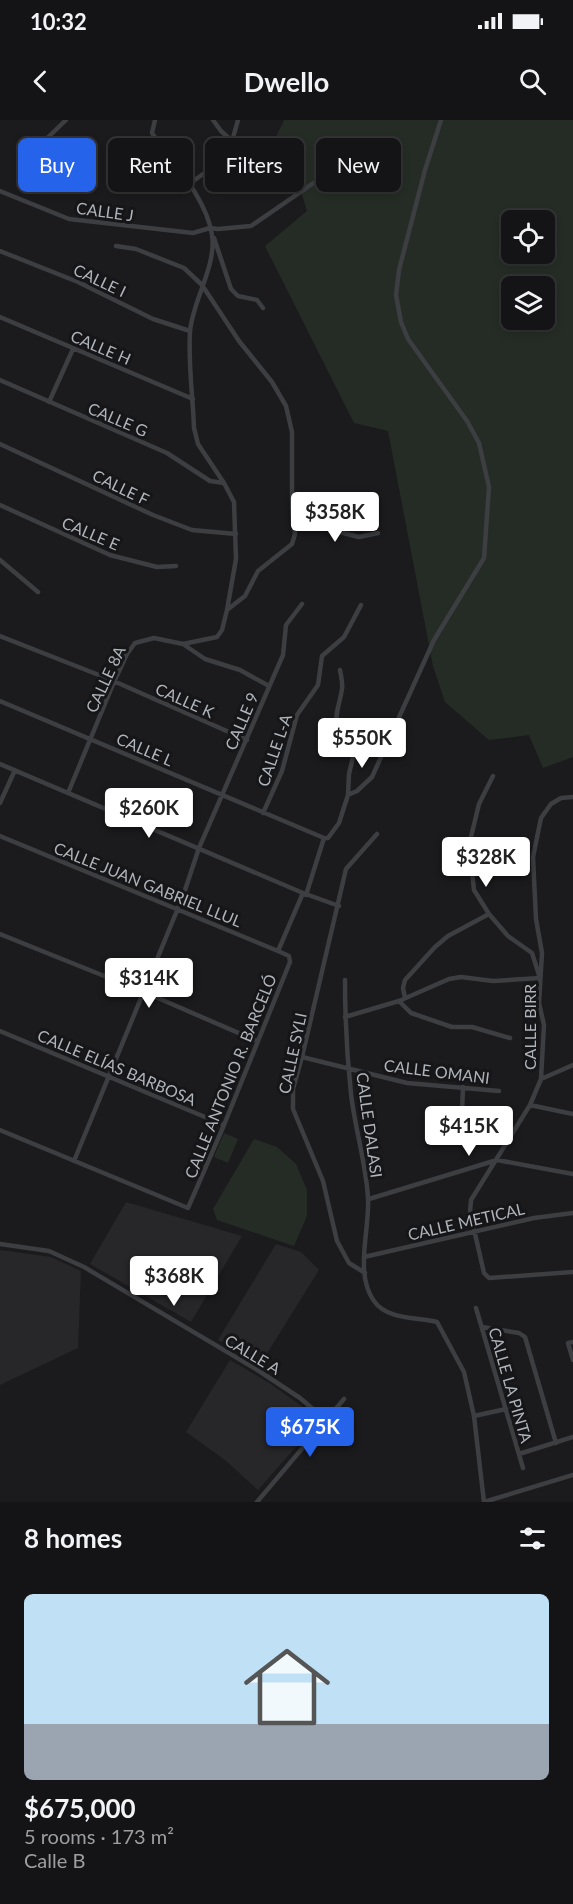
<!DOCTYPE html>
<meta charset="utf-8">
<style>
:root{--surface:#141416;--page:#1d1d1f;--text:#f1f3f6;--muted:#9d9ea1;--line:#333335;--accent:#2563eb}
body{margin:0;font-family:Lato,sans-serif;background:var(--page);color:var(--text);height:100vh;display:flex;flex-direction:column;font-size:22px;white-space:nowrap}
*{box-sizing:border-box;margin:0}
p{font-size:20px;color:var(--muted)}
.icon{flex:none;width:33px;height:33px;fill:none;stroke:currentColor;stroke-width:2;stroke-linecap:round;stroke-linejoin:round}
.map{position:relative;height:1382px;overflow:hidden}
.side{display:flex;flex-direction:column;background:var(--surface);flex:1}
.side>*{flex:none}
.guide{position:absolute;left:18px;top:18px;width:537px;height:54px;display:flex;gap:12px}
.buttons{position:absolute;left:501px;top:90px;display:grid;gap:12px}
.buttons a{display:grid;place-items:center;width:54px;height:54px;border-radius:9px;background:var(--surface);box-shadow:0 3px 9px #0003,0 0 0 2px var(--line);font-size:30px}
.price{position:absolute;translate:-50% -51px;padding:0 14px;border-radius:6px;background:#fff;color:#222;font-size:20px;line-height:39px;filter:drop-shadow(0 2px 3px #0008)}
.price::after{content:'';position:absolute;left:50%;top:36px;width:18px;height:14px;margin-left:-9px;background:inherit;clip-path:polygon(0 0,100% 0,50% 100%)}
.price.selected{background:var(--accent);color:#fff}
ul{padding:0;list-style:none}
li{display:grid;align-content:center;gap:12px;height:318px;padding:0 24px}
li+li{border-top:2px solid var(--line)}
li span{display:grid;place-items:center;height:186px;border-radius:9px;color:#555}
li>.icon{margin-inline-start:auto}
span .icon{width:108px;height:108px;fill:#fffc;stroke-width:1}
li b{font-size:26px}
h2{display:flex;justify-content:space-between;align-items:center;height:72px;padding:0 24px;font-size:26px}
.chip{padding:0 21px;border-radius:9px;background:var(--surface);box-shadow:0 3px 9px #0003,0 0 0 2px var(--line);font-size:21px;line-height:54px}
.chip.selected{background:var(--accent);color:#fff}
.status{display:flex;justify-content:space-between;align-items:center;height:42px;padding:0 30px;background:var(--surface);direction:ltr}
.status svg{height:16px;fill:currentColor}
header{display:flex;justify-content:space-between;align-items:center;height:78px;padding:0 24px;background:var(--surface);font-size:27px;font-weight:700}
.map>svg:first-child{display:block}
.built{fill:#27272a}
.green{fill:#252c25;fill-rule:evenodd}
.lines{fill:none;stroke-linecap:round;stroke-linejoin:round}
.minor{stroke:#3c3e41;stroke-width:4.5}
.labels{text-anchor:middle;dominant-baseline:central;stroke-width:6;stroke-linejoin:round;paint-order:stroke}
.street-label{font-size:16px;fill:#afb4bb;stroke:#161618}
</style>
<div class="status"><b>10:32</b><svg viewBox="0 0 49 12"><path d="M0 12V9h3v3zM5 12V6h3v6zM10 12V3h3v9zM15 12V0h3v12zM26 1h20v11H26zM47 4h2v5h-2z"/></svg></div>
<header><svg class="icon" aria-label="back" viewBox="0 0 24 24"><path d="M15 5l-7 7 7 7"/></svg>Dwello<svg class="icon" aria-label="search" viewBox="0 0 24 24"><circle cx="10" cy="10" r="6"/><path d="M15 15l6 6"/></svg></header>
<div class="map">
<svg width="573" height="1382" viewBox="0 0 573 1382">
<rect width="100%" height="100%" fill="#1b1b1d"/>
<path class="built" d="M126,1082L242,1116L191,1202L90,1144Z
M276,1124L301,1132L319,1150L261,1243L218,1220Z
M0,1130L51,1137L81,1151L78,1228L0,1265Z
M230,1240L271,1264L311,1293L316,1301L315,1305L258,1370L225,1340L186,1312Z"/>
<path class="green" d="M284,0H573V637L543,648L529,615L489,620L445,582L433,546L388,311L354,303L265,126L307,91L295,52L253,67ZM512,100H544V134H512ZM512,166H544V200H512Z
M224,1013L238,1019L228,1043L214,1037Z
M254,1019L277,1027L296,1044L307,1070V1096L294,1126L217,1100L213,1089Z"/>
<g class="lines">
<path class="minor" d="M155,0L152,13C172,41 207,79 212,115C217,145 192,182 190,212C188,244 193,277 194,308L198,324L224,363L234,382L236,439L227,490
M213,0L221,11L231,20
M38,27L66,0
M189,64L223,40L229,32L238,0
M0,71L69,99L193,113L210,108L218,109L251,106L331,51
M214,118L231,169L238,176L257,180L263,188
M116,126L136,129L184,148L202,165L239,221L272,262L286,286L292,312V387L295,414L292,424L258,451L245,476L227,490L222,510L217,517L183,524
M0,131L78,162L153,199L190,211
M0,197L193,279
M0,260L167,333L210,361L224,363
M49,282L73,229
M0,324L153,395L192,410L236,414
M0,385L110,435L157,447L176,446
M295,399L322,397L328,402L331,410L359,417L378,413
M0,440L38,472
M0,516L109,559L247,620
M340,550C341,556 343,563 342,569C338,594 326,609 357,620L349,654L348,675
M0,581L324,718
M0,644L303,773L339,786
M68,673L114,562L127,534L135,523L154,518L183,524L205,539L240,550L269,566
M573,677L561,678L551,684L541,698L533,737L536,799L542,833L539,883L544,905L541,959L530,985L471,1080L470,1092L484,1153L489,1158L573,1152
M0,683L15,650
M263,693L282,651L297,595L318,565L322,536L344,517L361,485
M0,716L278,831L289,836L290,842L224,1005L188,1088L0,1010
M324,718H328L339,703L348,675L357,671L372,657L434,520L484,438L489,367L479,323L467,301L408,219L401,202L396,175L399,150L425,50L441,0
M306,775L324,718
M0,814L144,872L257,921
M278,831L303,773
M345,860C345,898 347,937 351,974C355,1009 366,1043 368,1078C370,1110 354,1153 374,1181C387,1200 417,1197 437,1202L464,1252L474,1296
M405,878L403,868L405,860L435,827L448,816L489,794
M399,881L411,893L452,907H472L510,918
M345,897L399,881L449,859L461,857L493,861L540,858L532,833L508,816L489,794L474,770L469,725L479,684L493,656
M0,911L224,1005
M302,937L407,963L499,971
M541,959L573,945
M530,985L573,994
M461,1018L463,967
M74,1041L183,776L199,728L283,535L286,505L302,484
M369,1079L497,1040L573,1054
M0,1124L49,1131L84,1147L259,1251L300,1278L327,1301
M364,1137L534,1098L573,1093
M365,1153L349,1143L337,1121L323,1061L293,989V969L302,937L346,749L377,714
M476,1188L523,1348
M482,1207L519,1213L525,1217L556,1323
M573,1222L568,1223L573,1240
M519,1334L573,1317
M257,1382L344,1279
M484,1382L474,1296L506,1289
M484,1382L573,1355"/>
</g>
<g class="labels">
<g class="street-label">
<text transform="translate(105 91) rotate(8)">CALLE J</text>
<text transform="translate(100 160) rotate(25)">CALLE I</text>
<text transform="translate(101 227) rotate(23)">CALLE H</text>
<text transform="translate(118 299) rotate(23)">CALLE G</text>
<text transform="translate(121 367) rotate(26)">CALLE F</text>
<text transform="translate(91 413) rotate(23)">CALLE E</text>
<text transform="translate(105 559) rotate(-65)">CALLE 8A</text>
<text transform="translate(185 580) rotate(24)">CALLE K</text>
<text transform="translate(241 601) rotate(-67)">CALLE 9</text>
<text transform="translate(145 629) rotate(23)">CALLE L</text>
<text transform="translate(274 630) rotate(-71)">CALLE L-A</text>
<text transform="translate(148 764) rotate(22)">CALLE JUAN GABRIEL LLUL</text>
<text transform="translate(529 907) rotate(-90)">CALLE BIRR</text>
<text transform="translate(292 933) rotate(-78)">CALLE SYLI</text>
<text transform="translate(117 947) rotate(23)">CALLE ELÍAS BARBOSA</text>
<text transform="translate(437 951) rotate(7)">CALLE OMANI</text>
<text transform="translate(230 956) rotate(-68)">CALLE ANTONIO R. BARCELÓ</text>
<text transform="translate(370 1005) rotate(82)">CALLE DALASI</text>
<text transform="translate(466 1101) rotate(-13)">CALLE METICAL</text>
<text transform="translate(253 1234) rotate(31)">CALLE A</text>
<text transform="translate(511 1265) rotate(74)">CALLE LA PINTA</text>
</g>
</g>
</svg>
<div class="buttons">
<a><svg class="icon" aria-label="locate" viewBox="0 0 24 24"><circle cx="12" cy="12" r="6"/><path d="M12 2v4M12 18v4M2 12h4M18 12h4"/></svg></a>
<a><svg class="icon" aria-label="layers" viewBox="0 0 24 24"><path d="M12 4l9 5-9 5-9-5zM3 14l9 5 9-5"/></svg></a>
</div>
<b class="price" style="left:335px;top:423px">$358K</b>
<b class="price" style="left:362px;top:649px">$550K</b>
<b class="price" style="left:149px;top:719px">$260K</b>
<b class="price" style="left:486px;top:768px">$328K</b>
<b class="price" style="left:149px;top:889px">$314K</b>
<b class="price" style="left:469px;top:1037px">$415K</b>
<b class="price" style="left:174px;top:1187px">$368K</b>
<b class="price selected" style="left:310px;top:1338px">$675K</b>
<div class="guide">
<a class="chip selected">Buy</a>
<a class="chip">Rent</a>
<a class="chip">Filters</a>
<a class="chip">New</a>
</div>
</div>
<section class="side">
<h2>8 homes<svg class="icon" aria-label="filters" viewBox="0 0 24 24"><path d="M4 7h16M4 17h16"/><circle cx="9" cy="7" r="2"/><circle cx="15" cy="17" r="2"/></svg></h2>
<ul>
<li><span style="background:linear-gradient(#bfe0f5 70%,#9aa5b1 0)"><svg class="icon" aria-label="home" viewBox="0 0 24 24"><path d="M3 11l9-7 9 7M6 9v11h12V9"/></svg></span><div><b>$675,000</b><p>5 rooms · 173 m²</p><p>Calle B</p></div></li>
</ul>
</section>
